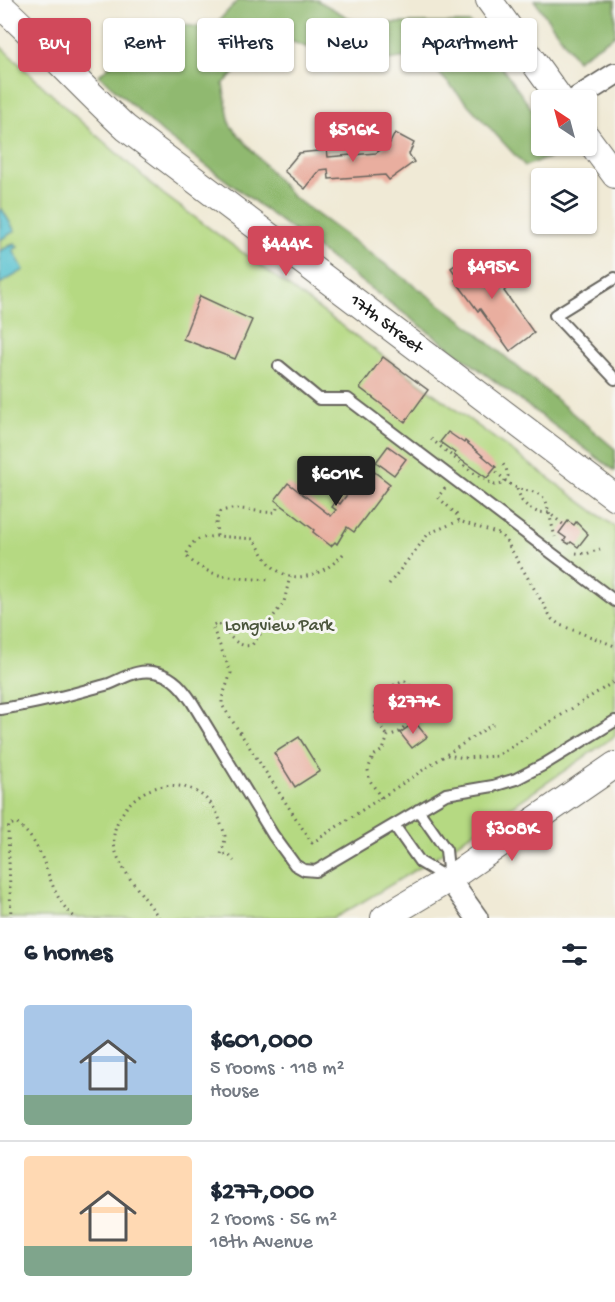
<!DOCTYPE html>
<meta charset="utf-8">
<style>
:root{--surface:#fff;--page:#f6f6f7;--text:#1f2937;--muted:#747a83;--line:#e0e1e3;--accent:#d1495b}
body{margin:0;font-family:"Gochi Hand",sans-serif;background:var(--page);color:var(--text);height:100vh;display:flex;flex-direction:column;font-size:22px;white-space:nowrap}
*{box-sizing:border-box;margin:0}
p{font-size:20px;color:var(--muted)}
.icon{flex:none;width:33px;height:33px;fill:none;stroke:currentColor;stroke-width:2;stroke-linecap:round;stroke-linejoin:round}
.map{position:relative;height:918px;overflow:hidden}
.drawer{display:flex;flex-direction:column;background:var(--surface);flex:1}
.drawer>*{flex:none}
.guide{position:absolute;left:18px;top:18px;width:579px;height:54px;display:flex;gap:12px}
.needle{width:39px;rotate:324deg}
.buttons{position:absolute;left:531px;top:90px;display:grid;gap:12px}
.buttons a{display:grid;place-items:center;width:66px;height:66px;border-radius:6px;background:var(--surface);box-shadow:0 2px 4px #0004;font-size:30px}
.price{position:absolute;translate:-50% -51px;padding:0 14px;border-radius:6px;background:var(--accent);color:#fff;font-size:20px;line-height:39px;filter:drop-shadow(0 2px 3px #0008)}
.price::after{content:'';position:absolute;left:50%;top:36px;width:18px;height:14px;margin-left:-9px;background:inherit;clip-path:polygon(0 0,100% 0,50% 100%)}
.price.current{background:#222;color:#fff}
ul{padding:0;list-style:none}
li{display:flex;align-items:center;gap:18px;height:150px;padding:0 24px}
li+li{border-top:2px solid var(--line)}
li span{display:grid;place-items:center;flex:none;width:168px;height:120px;border-radius:6px;color:#555}
li>.icon{margin-inline-start:auto}
span .icon{width:72px;height:72px;fill:#fffc;stroke-width:1}
li b{font-size:26px}
h2{display:flex;justify-content:space-between;align-items:center;height:72px;padding:0 24px;font-size:26px}
.tag{padding:0 21px;border-radius:6px;background:var(--surface);box-shadow:0 2px 4px #0004;font-size:21px;line-height:54px}
.tag.current{background:var(--accent);color:#fff}
.map>svg:first-child{display:block}
.green{fill:#b5d982;stroke:#687a4f;stroke-width:1.5}
.forest{fill:#90b970;stroke:#566a46;stroke-width:1.5}
.water{fill:#55c1cf;stroke:#386e76;stroke-width:1.5}
.building{fill:#e9ae9f}
.lines{fill:none;stroke-linecap:round;stroke-linejoin:round}
.service-casing{stroke:#66645d;stroke-width:14}
.minor-casing{stroke:#66645d;stroke-width:24}
.tertiary-casing{stroke:#66645d;stroke-width:28}
.path{stroke:#66645d;stroke-width:3;stroke-dasharray:1.5 4.5;stroke-linecap:butt}
.service{stroke:#fff;stroke-width:10}
.minor{stroke:#fff;stroke-width:21}
.tertiary{stroke:#fff;stroke-width:26}
.labels{text-anchor:middle;dominant-baseline:central;stroke-width:6;stroke-linejoin:round;paint-order:stroke}
.street-label{font-size:18px;fill:#1c1c1c;stroke:#f6f6f2}
.park-label{font-size:18px;fill:#4a553b;stroke:#f6f6f2}
</style>
<div class="map">
<svg width="615" height="918" viewBox="0 0 615 918">
<rect width="100%" height="100%" fill="#f6f6f2"/>
<filter id="ink" filterUnits="userSpaceOnUse"><feTurbulence type="fractalNoise" baseFrequency=".0167" numOctaves="2"/><feDisplacementMap in="SourceGraphic" scale="12" xChannelSelector="R" yChannelSelector="G"/><feConvolveMatrix kernelMatrix="1 2 1 2 8 2 1 2 1" color-interpolation-filters="sRGB"/></filter>
<filter id="wash" filterUnits="userSpaceOnUse"><feTurbulence type="fractalNoise" baseFrequency=".008" numOctaves="4" result="noise"/><feDisplacementMap in="SourceGraphic" scale="24" xChannelSelector="R" yChannelSelector="G"/><feGaussianBlur stdDeviation="1.35" result="paint"/><feColorMatrix in="noise" values="0 0 0 0 0 0 0 0 0 0 0 0 0 0 0 0 0 1.4 0 .05"/><feComposite in="paint" operator="in"/></filter>
<g filter="url(#wash)">
<rect width="100%" height="100%" fill="#f0ead6"/>
<path class="green" d="M0,46L78,119L163,194L615,527V736C523,799 432,863 334,918H0Z"/>
<path class="forest" d="M238,0H317L358,23H470L541,122L542,146H558L563,153L525,166L422,55L352,65L275,35L223,84L230,125L292,196L463,321L615,449V471L164,134L99,75L161,21L211,29Z
M534,0H615V35L577,60Z"/>
<path class="water" d="M2,209L15,231L0,240V210Z
M15,243L18,247L13,250L24,270L0,284V251Z"/>
<g id="blocks">
<path class="building" d="M395,133L414,143L409,154L414,162L389,180L385,175L329,179L328,169L320,170L305,189L284,171L299,153L327,150L328,157L376,153L390,143Z
M473,252L481,263L485,260L506,289L504,291L534,333L510,351L480,309L478,311L455,280L458,278L451,268Z
M200,296L252,320L235,359L183,339Z
M383,357L428,390L405,422L360,388Z
M448,432L464,443L465,441L496,467L487,478L454,455L455,453L440,442Z
M388,446L406,459L394,475L376,462Z
M368,467L390,484L354,532L347,527L337,544L335,542L331,546L313,532L314,530L275,500L288,483L331,516L336,510L332,507L336,501L340,504Z
M568,521L574,525L576,522L588,534L578,547L571,542L569,544L564,541L566,538L559,533Z
M415,722L427,737L412,748L400,733Z
M299,737L320,771L295,787L274,753Z"/>
</g>
</g>
<g filter="url(#ink)">
<use href="#blocks" fill-opacity="0" stroke="#66645d" stroke-width="1.5"/>
<g class="lines">
<g class="service-casing">
<path id="service" d="M615,278L555,315L615,379
M279,366L319,399H348L615,601
M0,709C29,705 58,698 87,690C94,688 102,686 109,684C126,677 138,668 158,673C174,677 183,689 192,702L273,835L295,865L304,870L316,871L446,794L493,786L516,779L543,765L615,721
M418,810L446,850L449,879
M394,825L420,862L447,878"/>
</g>
<g class="minor-casing">
<path id="minor" d="M574,100L615,74
M449,879L477,918"/>
</g>
<g class="tertiary-casing">
<g id="tertiary">
<path d="M489,0L561,100"/>
<path id="s1" d="M0,5C43,44 83,88 126,128L615,497"/>
<path d="M586,136L615,175"/>
<path d="M384,918L449,879L615,765"/>
</g>
</g>
<path class="path" d="M431,439L472,472L494,485L503,484L508,476L506,468L501,462
M496,472C502,477 508,484 515,487C527,493 536,488 546,501L555,537
M445,488L438,497L457,515L459,521L499,534L505,539L552,619L560,625L615,646
M517,489L522,501L529,508L537,512L549,513L564,525
M277,508L276,512C258,514 237,504 220,512L216,521L217,536L253,539C261,549 268,566 280,572C301,585 330,570 344,553
M217,536C201,538 192,537 186,556C212,581 236,577 269,580
M576,553L586,554L600,549
M290,576L284,602L252,645C237,649 228,633 217,623L212,626L231,673L222,698V705L312,843L493,724
M389,584L429,533L459,521
M447,755L464,758L497,756L615,681
M381,798L369,779L368,770L373,756L383,750L388,736L399,732L415,716C415,703 417,690 405,681C373,691 366,711 388,736
M11,918L8,831L9,825L16,823C52,849 43,893 76,918
M159,918C146,898 121,872 115,849C112,835 115,825 122,814C146,773 208,776 221,824C222,827 225,833 225,837C225,842 222,849 221,855L228,854L234,861"/>
<use href="#service" class="service"/>
<use href="#minor" class="minor"/>
<use href="#tertiary" class="tertiary"/>
</g>
</g>
<g class="labels">
<g class="street-label">
<text stroke="none"><textPath href="#s1" startOffset="502">17th Street</textPath></text>
</g>
<g class="park-label">
<text x="279" y="626">Longview Park</text>
</g>
</g>
</svg>
<div class="buttons">
<a><svg class="needle" viewBox="-14 -14 28 28"><path d="M0-13l5 13h-10z" fill="#e53935"/><path d="M0 13l5-13h-10z" fill="#747a83"/></svg></a>
<a><svg class="icon" aria-label="layers" viewBox="0 0 24 24"><path d="M12 4l9 5-9 5-9-5zM3 14l9 5 9-5"/></svg></a>
</div>
<b class="price" style="left:353px;top:163px">$516K</b>
<b class="price" style="left:286px;top:277px">$444K</b>
<b class="price" style="left:492px;top:300px">$495K</b>
<b class="price current" style="left:336px;top:507px">$601K</b>
<b class="price" style="left:413px;top:735px">$277K</b>
<b class="price" style="left:512px;top:862px">$308K</b>
<div class="guide">
<a class="tag current">Buy</a>
<a class="tag">Rent</a>
<a class="tag">Filters</a>
<a class="tag">New</a>
<a class="tag">Apartment</a>
</div>
</div>
<section class="drawer">
<h2>6 homes<svg class="icon" aria-label="filters" viewBox="0 0 24 24"><path d="M4 7h16M4 17h16"/><circle cx="9" cy="7" r="2"/><circle cx="15" cy="17" r="2"/></svg></h2>
<ul>
<li><span style="background:linear-gradient(#a9c7e8 75%,#7fa58c 0)"><svg class="icon" aria-label="home" viewBox="0 0 24 24"><path d="M3 11l9-7 9 7M6 9v11h12V9"/></svg></span><div><b>$601,000</b><p>5 rooms · 118 m²</p><p>House</p></div></li>
<li><span style="background:linear-gradient(#ffd9b3 75%,#7fa58c 0)"><svg class="icon" aria-label="home" viewBox="0 0 24 24"><path d="M3 11l9-7 9 7M6 9v11h12V9"/></svg></span><div><b>$277,000</b><p>2 rooms · 56 m²</p><p>18th Avenue</p></div></li>
</ul>
</section>
